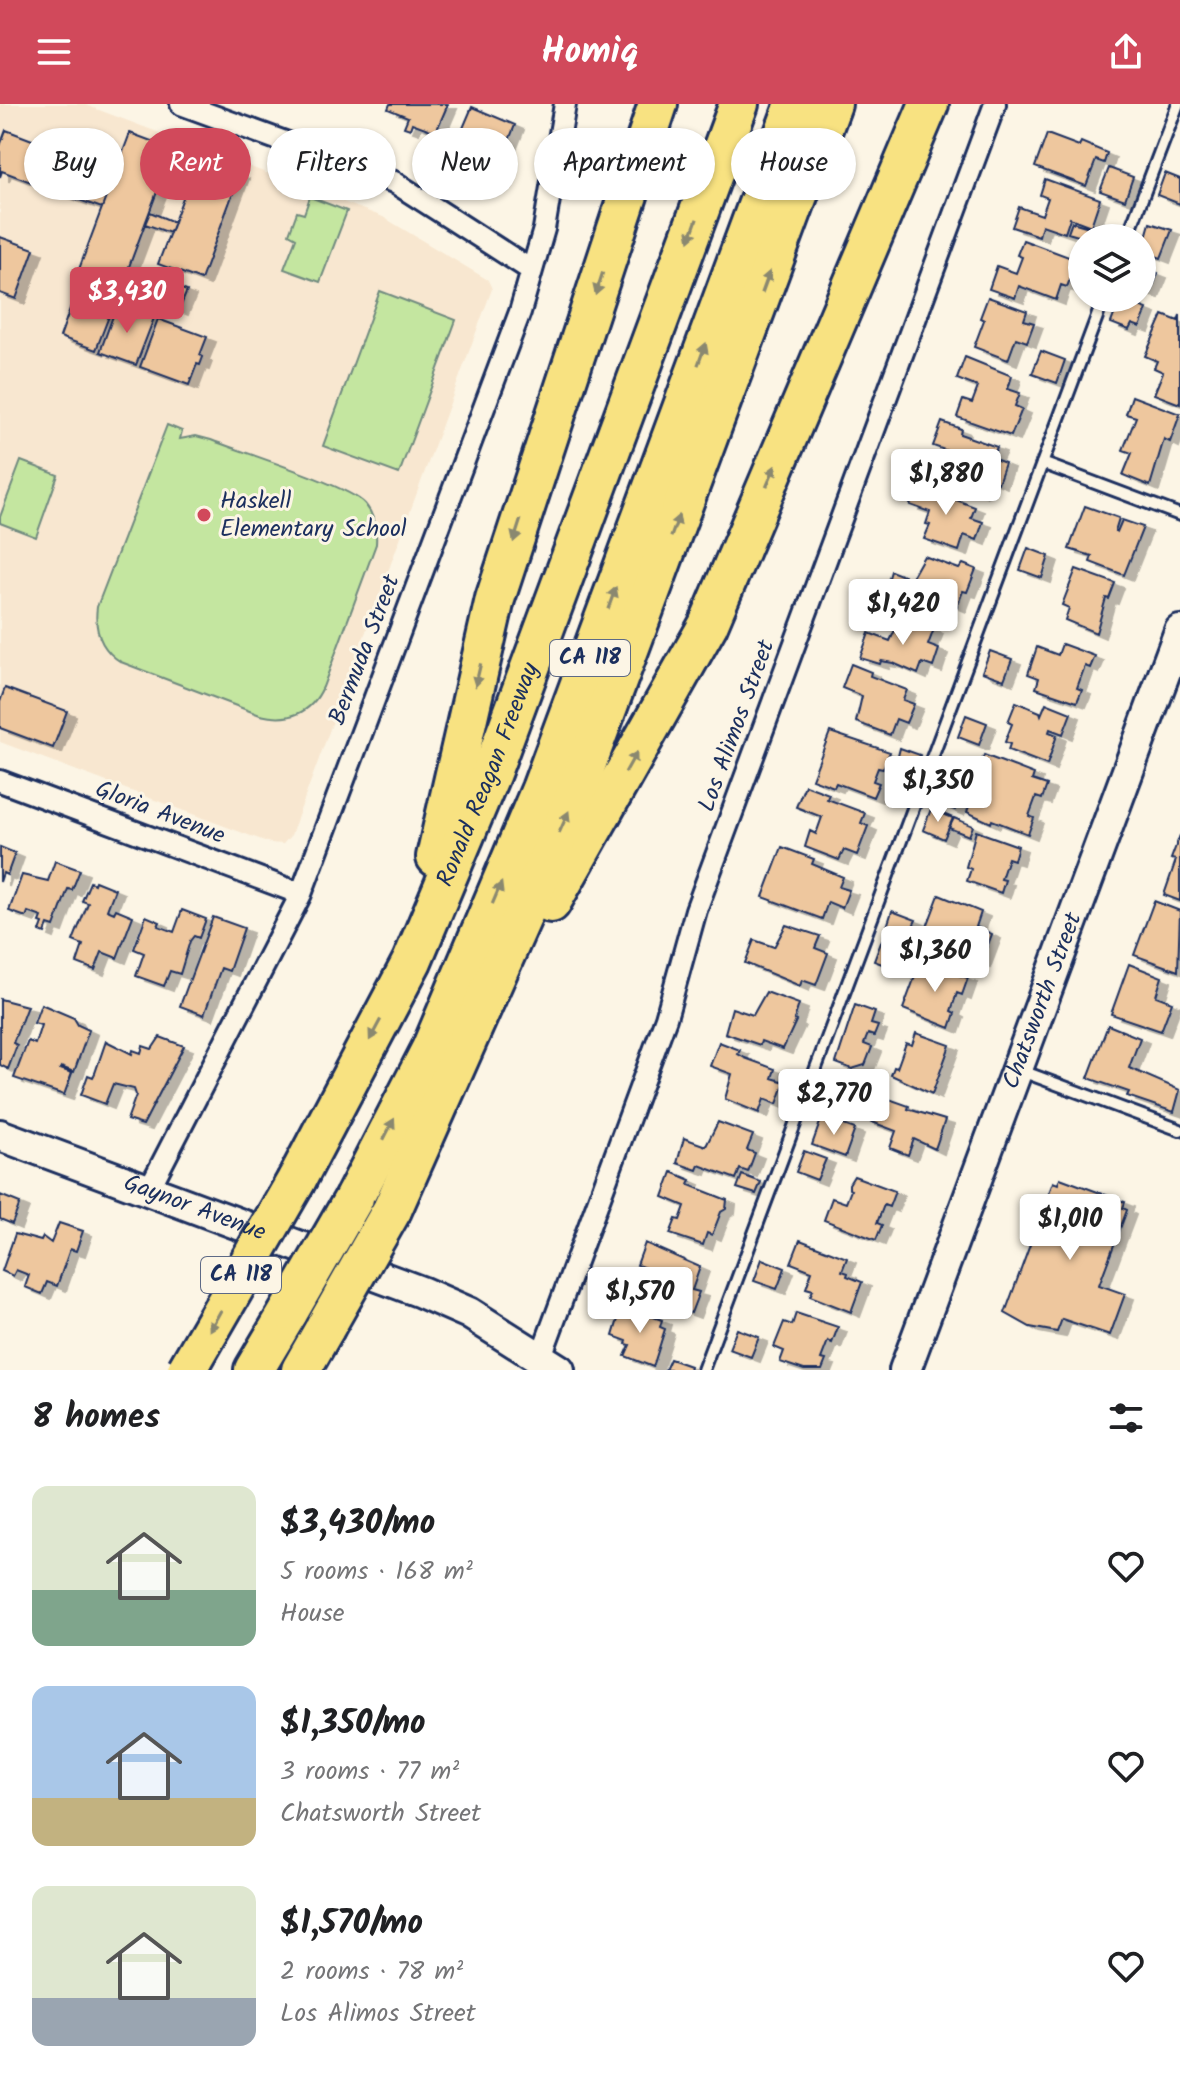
<!DOCTYPE html>
<meta charset="utf-8">
<style>
:root{--surface:#fff;--page:#f6f6f6;--text:#202124;--muted:#757577;--accent:#d1495b}
body{margin:0;font-family:Kalam,sans-serif;background:var(--page);color:var(--text);height:100vh;display:flex;flex-direction:column;font-size:30px;white-space:nowrap}
*{box-sizing:border-box;margin:0}
p{font-size:26px;color:var(--muted)}
.icon{flex:none;width:44px;height:44px;fill:none;stroke:currentColor;stroke-width:2;stroke-linecap:round;stroke-linejoin:round}
.map{position:relative;height:1266px;overflow:hidden}
.details{display:flex;flex-direction:column;background:var(--surface);flex:1}
.details>*{flex:none}
.top-card{position:absolute;left:24px;top:24px;width:1132px;height:72px;display:flex;gap:16px}
.buttons{position:absolute;left:1068px;top:120px;display:grid;gap:16px}
.buttons a{display:grid;place-items:center;width:88px;height:88px;border-radius:50%;background:var(--surface);box-shadow:0 2px 6px #0004;font-size:40px}
.price{position:absolute;translate:-50% -68px;padding:0 18px;border-radius:8px;background:#fff;color:#222;font-size:26px;line-height:52px;filter:drop-shadow(0 2px 4px #0008)}
.price::after{content:'';position:absolute;left:50%;top:48px;width:24px;height:18px;margin-left:-12px;background:inherit;clip-path:polygon(0 0,100% 0,50% 100%)}
.price.on{background:var(--accent);color:#fff}
ul{padding:0;list-style:none}
li{display:flex;align-items:center;gap:24px;height:200px;padding:0 32px}
li span{display:grid;place-items:center;flex:none;width:224px;height:160px;border-radius:16px;color:#555}
li>.icon{margin-inline-start:auto}
span .icon{width:96px;height:96px;fill:#fffc;stroke-width:1}
li b{font-size:34px}
h2{display:flex;justify-content:space-between;align-items:center;height:96px;padding:0 32px;font-size:34px}
.chip{padding:0 28px;border-radius:36px;background:var(--surface);box-shadow:0 2px 6px #0004;font-size:28px;line-height:72px}
.chip.on{background:var(--accent);color:#fff}
header{display:flex;justify-content:space-between;align-items:center;height:104px;padding:0 32px;background:var(--accent);color:#fff;font-size:36px;font-weight:700}
.map>svg:first-child{display:block}
.built{fill:#f8e7d0}
.green{fill:#c4e6a0;stroke:#708a7f;stroke-width:2}
.building{fill:#eec79e;stroke:#1b2f5e;stroke-width:2;filter:url(#shadow)}
.lines{fill:none;stroke-linecap:round;stroke-linejoin:round}
.lane-casing{stroke:#1b2f5e;stroke-width:16}
.street-casing{stroke:#1b2f5e;stroke-width:26}
.secondary-casing{stroke:#1b2f5e;stroke-width:36}
.highway-casing{stroke:#1b2f5e;stroke-width:44}
.lane{stroke:#fcf5e5;stroke-width:10}
.street{stroke:#fcf5e5;stroke-width:20}
.secondary{stroke:#fcf5e5;stroke-width:30}
.highway{stroke:#f8e281;stroke-width:38}
.highway-bridge-casing{stroke:#1b2f5e;stroke-width:44;stroke-linecap:butt}
.highway-bridge{stroke:#f8e281;stroke-width:38}
.oneway{fill:#8a8870}
.poi-dot{fill:#d1495b;stroke:#fcf5e5;stroke-width:3}
.labels{text-anchor:middle;dominant-baseline:central;stroke-width:6;stroke-linejoin:round;paint-order:stroke}
.shield{fill:#fcf5e5;stroke:#5e6a86;stroke-width:2}
.shield-label{font-size:22px;font-weight:bold;fill:#1b2f5e}
.poi-label{font-size:24px;fill:#1b2f5e;stroke:#fcf5e5;text-anchor:start}
.street-label{font-size:24px;fill:#1b2f5e;stroke:#fcf5e5}
</style>
<header><svg class="icon" aria-label="menu" viewBox="0 0 24 24"><path d="M4 6h16M4 12h16M4 18h16"/></svg>Homiq<svg class="icon" aria-label="share" viewBox="0 0 24 24"><path d="M12 15V3M7 8l5-5 5 5M5 13v7h14v-7"/></svg></header>
<div class="map">
<svg width="1180" height="1266" viewBox="0 0 1180 1266">
<defs>
<filter id="shadow"><feDropShadow dx="9" dy="5" stdDeviation="0" flood-color="#0004"/></filter>
</defs>
<rect width="100%" height="100%" fill="#fcf5e5"/>
<filter id="ink" filterUnits="userSpaceOnUse"><feTurbulence type="fractalNoise" baseFrequency=".0125" numOctaves="2"/><feDisplacementMap in="SourceGraphic" scale="16" xChannelSelector="R" yChannelSelector="G"/><feConvolveMatrix kernelMatrix="1 2 1 2 8 2 1 2 1" color-interpolation-filters="sRGB"/></filter>
<g filter="url(#ink)">
<path class="built" d="M0,0H83L383,113L488,176L492,185L291,731L283,740L270,739L0,638Z"/>
<path class="green" d="M310,93L347,107L320,178L284,165L296,134L289,130L297,108L304,110Z
M380,187L456,216L399,370L323,342Z
M167,321L182,327L180,335L196,332L211,336C239,347 350,382 365,400C375,412 377,426 376,440L323,583C311,610 288,618 260,611L121,558C100,545 94,526 97,503Z
M21,357L58,371L36,433L0,419V413Z"/>
<path class="building" d="M390,0H448L436,28L412,19L410,25L404,23L408,13L388,5Z
M472,3L515,21L502,54L476,44L474,48L450,38L454,26L461,29Z
M6,26L90,58L76,95L2,67L0,73V42Z
M130,29L173,45L121,184L78,168Z
M1047,30L1079,42L1081,38L1107,49L1104,59L1096,56L1086,82L1035,63Z
M198,54L240,70L201,176L158,160Z
M1109,64L1133,73L1125,96L1100,87Z
M1165,69L1180,75V100L1157,91Z
M1045,75L1100,95L1091,122L1070,114L1065,129L1042,121L1039,132L1012,123L1019,103L1042,111L1048,94L1040,91Z
M81,83L106,93L102,104L76,95Z
M150,108L174,118L170,129L145,120Z
M1072,118L1089,123L1085,134L1068,129Z
M1150,119L1172,126L1161,154L1142,147Z
M0,133L34,145L16,195L0,189Z
M1023,136L1077,156L1067,183L1061,181L1056,196L1019,182L1015,194L989,185L997,162L1016,169L1022,153L1017,151Z
M1142,163L1158,169L1150,189L1142,187Z
M165,179L187,187L179,206L158,197Z
M77,185L114,199L96,246L60,233Z
M988,193L1027,207L1024,216L1034,219L1027,238L1016,234L1008,256L974,243L984,216L980,214Z
M1120,195L1147,205L1140,223L1132,220L1129,226L1111,219Z
M117,201L154,214L136,261L100,248Z
M1163,211L1178,217L1180,211V300L1154,290L1163,268L1154,264L1157,257L1145,252Z
M158,215L207,233L200,251L203,253L200,261L197,260L189,281L140,263Z
M1041,247L1065,256L1057,279L1032,270Z
M965,253L1012,272L1008,285L1020,289L1015,302L1022,305L1011,332L957,313L963,296L972,299L978,283L957,275Z
M1132,292L1180,310L1170,338L1164,335L1150,382L1123,371L1132,349L1123,346L1136,313L1126,310Z
M942,318L961,325L960,330L997,343L992,354L1005,359L998,379L986,374V372L979,388L946,374L953,349L933,342Z
M919,377L952,391L951,394L975,403L971,414L983,418L977,436L964,431L959,447L924,435L930,421L926,420L930,408L910,401Z
M1085,402L1119,414L1115,427L1117,428L1122,416L1143,423L1124,471L1090,458L1092,452L1069,445Z
M1028,444L1049,452L1042,474L1020,466Z
M924,452L959,465L963,460L976,465L967,488L963,487L957,503L946,498L942,509L904,495L902,500L883,493L891,467L911,475Z
M1076,465L1115,479L1109,495L1106,494L1096,529L1065,516L1069,504L1062,501Z
M900,515L934,525L928,541L939,545L933,563L922,559L918,570L893,559L881,557L880,560L860,554L869,529L890,537Z
M1062,540L1095,552L1090,564L1085,562L1077,584L1082,586L1077,598L1036,584L1039,574L1028,570L1037,543L1058,551Z
M990,547L1012,555L1004,576L982,568Z
M851,560L871,568L870,572L907,586L903,596L914,600L906,619L896,615L890,631L856,618L862,592L842,584Z
M5,584L67,607L53,644L0,624V598Z
M1016,598L1040,608L1041,611L1046,599L1071,609L1063,630L1050,625L1049,628L1057,631L1047,661L1008,646L1010,640L1005,638L1012,620L1008,618Z
M966,611L987,619L979,641L958,633Z
M830,628L890,648L883,665L878,664L873,677L879,679L873,693L836,679L834,683L812,675Z
M900,644L920,651L913,672L894,668Z
M984,651L1034,670L1032,676L1047,681L1042,695L1036,693L1029,712L1034,714L1028,730L992,716L991,719L967,708L980,672L976,671Z
M941,676L965,686L955,706L933,697Z
M805,681L829,690L827,695L865,709L861,719L868,722L857,751L844,746L839,756L805,743L810,727L816,730L822,713L796,703Z
M931,705L953,714L944,735L923,726Z
M954,714L973,722L969,732L949,724Z
M976,727L1018,742L1014,756L1008,754L1001,775L1005,776L1001,789L967,777L971,765L966,763Z
M1180,731V797L1164,791L1176,756L1171,755Z
M0,743L15,749L7,771L3,769L0,778Z
M782,743L814,755L812,760L843,773L839,783L849,786L842,804L828,798L822,815L763,793Z
M55,757L80,766L72,786L68,785L54,823L48,821L45,829L40,827L43,819L40,818L42,813L28,808L26,813L9,807L22,771L48,777Z
M95,777L115,785L107,806L114,809L116,805L133,812L117,854L102,848L95,866L77,859L83,841L73,837L88,799L82,797L90,778L94,780Z
M939,791L981,808L976,823L992,830L981,859L940,843L942,838L925,828Z
M1154,797L1180,807L1178,867L1134,851Z
M182,806L206,815L199,834L194,832L190,837L180,870L170,867L164,882L136,872L144,849L134,845L146,812L160,818L158,822L174,828Z
M892,807L916,816L904,840L884,832Z
M213,813L244,824L229,867L221,864L204,911L180,902Z
M786,821L820,832L815,844L828,849L816,881L802,876L800,882L745,859L754,836L774,843Z
M882,836L911,847L903,868L874,857Z
M920,859L968,874L962,891L957,889L951,907L955,909L950,924L903,905Z
M1129,860L1162,873L1156,892L1172,898L1161,927L1111,910Z
M766,888L799,900L794,916L796,917L783,945L761,937L760,941L725,929L732,904L753,911Z
M0,895L27,902L13,939L17,941L8,965L0,961Z
M41,900L74,914L78,921L89,926L74,968L61,963L60,965L72,969L64,991L14,974L28,937L35,940L41,921L34,919Z
M855,901L875,908L871,920L878,922L874,932L868,930L864,940L872,943L865,961L852,965L836,959Z
M1108,921L1140,934L1129,964L1180,986L1174,1008L1127,992L1129,988L1088,974Z
M916,929L950,941L932,990L891,971L894,963L897,964L906,939L912,941Z
M160,933L184,942L143,1021L127,1016L136,991L134,985L113,980L105,1000L81,991L88,971L93,973L95,969L106,937L132,950L133,946L141,949L143,942L152,945Z
M719,938L740,946L738,950L745,954L775,965L772,974L785,978L777,1000L764,995L759,1009L725,995L732,970L710,962Z
M827,975L841,980V978L909,1002L908,1005L945,1016L935,1045L914,1035L908,1051L890,1044L896,1027L867,1016L868,1011L820,992Z
M822,1013L855,1025L845,1053L812,1041Z
M718,1018L753,1031L747,1046L755,1049L748,1068L740,1065L736,1075L699,1061L697,1066L677,1059L684,1034L706,1042Z
M804,1047L826,1055L817,1076L796,1068Z
M672,1068L691,1076L689,1081L727,1096L726,1105L721,1108L712,1131L707,1129L703,1141L670,1130L676,1115L680,1116L685,1102L663,1093Z
M742,1071L761,1078L756,1090L737,1084Z
M854,1072L895,1087L889,1103L884,1101L877,1119L882,1121L876,1136L824,1116L832,1094L846,1099L851,1086L849,1085V1080Z
M1060,1074L1125,1098L1123,1104L1127,1106L1099,1181L1125,1190L1110,1231L1062,1215L1057,1228L1030,1223L1005,1209L1053,1078L1058,1080Z
M0,1091L20,1099L12,1120L0,1115Z
M59,1119L83,1127L76,1147L70,1145L57,1182L47,1178L42,1190L25,1183L29,1171L16,1166L13,1172L2,1167L15,1130L41,1137L43,1133L51,1139Z
M800,1136L847,1154L842,1167L848,1169L847,1172L862,1178L851,1208L810,1192L813,1186L806,1184L812,1167L791,1159Z
M645,1139L700,1163L692,1186L699,1188L691,1209L658,1197L661,1188L656,1187L662,1170L637,1161Z
M762,1155L785,1164L777,1185L754,1177Z
M622,1202L662,1216L660,1223L665,1225L653,1263L625,1252L630,1241L626,1240L627,1237L613,1232Z
M796,1209L838,1223L832,1239L828,1237L821,1255L826,1256L822,1266H804L780,1258L784,1247L774,1243L784,1218L792,1221Z
M737,1225L759,1233L751,1253L729,1245Z
M670,1255L690,1262L689,1266H665Z"/>
<g class="lines">
<g class="lane-casing">
<path id="lane" d="M1127,134L1178,0
M1042,359L1180,411
M1019,966L1180,1026
M703,1266L1104,194"/>
</g>
<g class="street-casing">
<path id="street" d="M181,0L394,78L531,166
M0,677L301,790
M148,1087L301,790L520,208L544,125L565,0
M537,1263L666,914L696,806L995,0"/>
</g>
<g class="secondary-casing">
<g id="secondary">
<path id="s1" d="M0,1031L421,1188L469,1209L559,1266"/>
<path id="s2" d="M905,1266L1180,527"/>
</g>
</g>
<g class="highway-casing">
<g id="highway">
<path d="M436,753L495,495L658,0"/>
<path d="M551,799L708,521L929,0"/>
<path id="s3" d="M296,1077L412,857L491,669L739,0"/>
<path d="M354,1094L431,945L541,685L795,0"/>
<path d="M392,1106L569,707L832,0"/>
<path d="M254,1266L289,1207"/>
<path d="M301,1266L325,1224"/>
</g>
</g>
<use href="#lane" class="lane"/>
<use href="#street" class="street"/>
<use href="#secondary" class="secondary"/>
<use href="#highway" class="highway"/>
<g class="highway-bridge-casing">
<path id="highway-bridge" d="M289,1207L354,1094
M325,1224L392,1106
M187,1266L296,1077"/>
</g>
<use href="#highway-bridge" class="highway-bridge"/>
</g>
<defs><path id="oneway-solid" d="M-6-.8H1V-3.2L6.5 0L1 3.2V.8H-6Z" transform="scale(2)"/></defs>
<g class="oneway">
<use href="#oneway-solid" transform="translate(693 126) rotate(110)"/>
<use href="#oneway-solid" transform="translate(766 178) rotate(-70)"/>
<use href="#oneway-solid" transform="translate(599 180) rotate(108)"/>
<use href="#oneway-solid" transform="translate(702 250) rotate(-70)"/>
<use href="#oneway-solid" transform="translate(771 372) rotate(-67)"/>
<use href="#oneway-solid" transform="translate(675 422) rotate(-70)"/>
<use href="#oneway-solid" transform="translate(517 427) rotate(108)"/>
<use href="#oneway-solid" transform="translate(612 494) rotate(-70)"/>
<use href="#oneway-solid" transform="translate(478 571) rotate(103)"/>
<use href="#oneway-solid" transform="translate(631 658) rotate(-61)"/>
<use href="#oneway-solid" transform="translate(564 718) rotate(-66)"/>
<use href="#oneway-solid" transform="translate(497 789) rotate(-67)"/>
<use href="#oneway-solid" transform="translate(375 926) rotate(118)"/>
<use href="#oneway-solid" transform="translate(389 1025) rotate(-63)"/>
<use href="#oneway-solid" transform="translate(215 1217) rotate(119)"/>
</g>
</g>
<circle class="poi-dot" cx="204" cy="411" r="8"/>
<g class="labels">
<g class="shield">
<rect x="550" y="536" width="80" height="36" rx="6"/>
<rect x="201" y="1153" width="80" height="36" rx="6"/>
</g>
<g class="shield-label">
<text x="590" y="554">CA 118</text>
<text x="241" y="1171">CA 118</text>
</g>
<g class="poi-label">
<text x="220" y="397">Haskell<tspan x="220" dy="28">Elementary School</tspan></text>
</g>
<g class="street-label">
<text transform="translate(365 546) rotate(-69)">Bermuda Street</text>
<text transform="translate(737 622) rotate(-70)">Los Alimos Street</text>
<text stroke="none"><textPath href="#s3" startOffset="450">Ronald Reagan Freeway</textPath></text>
<text transform="translate(160 709) rotate(21)">Gloria Avenue</text>
<text stroke="none"><textPath href="#s2" startOffset="394">Chatsworth Street</textPath></text>
<text stroke="none"><textPath href="#s1" startOffset="208">Gaynor Avenue</textPath></text>
</g>
</g>
</svg>
<div class="buttons">
<a><svg class="icon" aria-label="layers" viewBox="0 0 24 24"><path d="M12 4l9 5-9 5-9-5zM3 14l9 5 9-5"/></svg></a>
</div>
<b class="price on" style="left:127px;top:231px">$3,430</b>
<b class="price" style="left:946px;top:413px">$1,880</b>
<b class="price" style="left:903px;top:543px">$1,420</b>
<b class="price" style="left:938px;top:720px">$1,350</b>
<b class="price" style="left:935px;top:890px">$1,360</b>
<b class="price" style="left:834px;top:1033px">$2,770</b>
<b class="price" style="left:1070px;top:1158px">$1,010</b>
<b class="price" style="left:640px;top:1231px">$1,570</b>
<div class="top-card">
<a class="chip">Buy</a>
<a class="chip on">Rent</a>
<a class="chip">Filters</a>
<a class="chip">New</a>
<a class="chip">Apartment</a>
<a class="chip">House</a>
</div>
</div>
<section class="details">
<h2>8 homes<svg class="icon" aria-label="filters" viewBox="0 0 24 24"><path d="M4 7h16M4 17h16"/><circle cx="9" cy="7" r="2"/><circle cx="15" cy="17" r="2"/></svg></h2>
<ul>
<li><span style="background:linear-gradient(#dfe7d0 65%,#7fa58c 0)"><svg class="icon" aria-label="home" viewBox="0 0 24 24"><path d="M3 11l9-7 9 7M6 9v11h12V9"/></svg></span><div><b>$3,430/mo</b><p>5 rooms · 168 m²</p><p>House</p></div><svg class="icon" aria-label="heart" viewBox="0 0 24 24"><path d="M12 20l-8-8c-3-5 5-10 8-4 3-6 11-1 8 4z"/></svg></li>
<li><span style="background:linear-gradient(#a9c7e8 70%,#c2b280 0)"><svg class="icon" aria-label="home" viewBox="0 0 24 24"><path d="M3 11l9-7 9 7M6 9v11h12V9"/></svg></span><div><b>$1,350/mo</b><p>3 rooms · 77 m²</p><p>Chatsworth Street</p></div><svg class="icon" aria-label="heart" viewBox="0 0 24 24"><path d="M12 20l-8-8c-3-5 5-10 8-4 3-6 11-1 8 4z"/></svg></li>
<li><span style="background:linear-gradient(#dfe7d0 70%,#9aa5b1 0)"><svg class="icon" aria-label="home" viewBox="0 0 24 24"><path d="M3 11l9-7 9 7M6 9v11h12V9"/></svg></span><div><b>$1,570/mo</b><p>2 rooms · 78 m²</p><p>Los Alimos Street</p></div><svg class="icon" aria-label="heart" viewBox="0 0 24 24"><path d="M12 20l-8-8c-3-5 5-10 8-4 3-6 11-1 8 4z"/></svg></li>
</ul>
</section>
